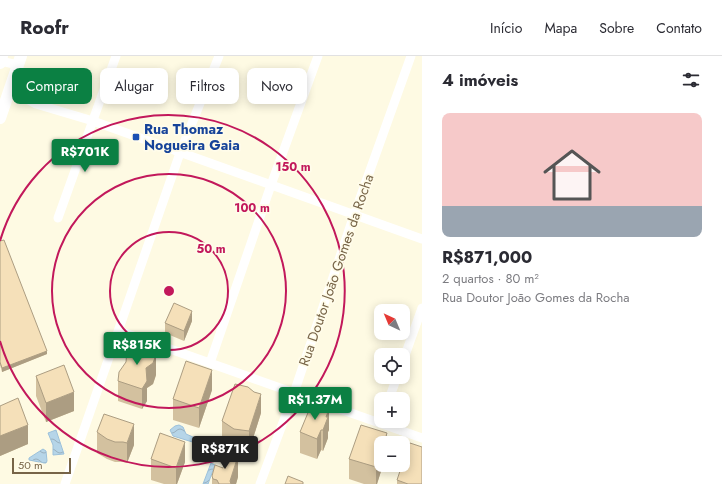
<!DOCTYPE html>
<html lang="pt">
<meta charset="utf-8">
<style>
:root{--surface:#fff;--page:#f7f7f7;--text:#2b2b33;--muted:#7c7c81;--line:#e1e1e2;--accent:#0b8043}
body{margin:0;font-family:Jost,sans-serif;background:var(--page);color:var(--text);height:100vh;display:flex;flex-direction:column;font-size:15px;white-space:nowrap}
*{box-sizing:border-box;margin:0}
p{font-size:13px;color:var(--muted)}
.icon{flex:none;width:22px;height:22px;fill:none;stroke:currentColor;stroke-width:2;stroke-linecap:round;stroke-linejoin:round}
.map{position:relative;flex:1;overflow:hidden}
.drawer{display:flex;flex-direction:column;background:var(--surface);width:300px}
.drawer>*{flex:none}
.banner{position:absolute;left:12px;top:12px;width:350px;height:36px;display:flex;gap:8px}
.needle{width:26px;rotate:316deg}
.fabs{position:absolute;left:374px;top:248px;display:grid;gap:8px}
.fabs a{display:grid;place-items:center;width:36px;height:36px;border-radius:8px;background:var(--surface);box-shadow:0 2px 10px #0003;font-size:20px}
.scale{position:absolute;left:12px;bottom:10px;width:59px;box-sizing:border-box;padding-left:4px;border:2px solid #776447;border-top:0;font-size:11px;line-height:14px;white-space:nowrap;color:#776447;-webkit-text-stroke:3px #fffcea;paint-order:stroke}
.price{position:absolute;translate:-50% -34px;padding:0 9px;border-radius:4px;background:var(--accent);color:#fff;font-size:13px;line-height:26px;filter:drop-shadow(0 1px 2px #0008)}
.price::after{content:'';position:absolute;left:50%;top:24px;width:12px;height:9px;margin-left:-6px;background:inherit;clip-path:polygon(0 0,100% 0,50% 100%)}
.price.selected{background:#222;color:#fff}
ul{padding:0;list-style:none}
li{display:grid;align-content:center;gap:8px;height:212px;padding:0 20px}
li+li{border-top:1px solid var(--line)}
li span{display:grid;place-items:center;height:124px;border-radius:8px;color:#555}
li>.icon{margin-inline-start:auto}
span .icon{width:72px;height:72px;fill:#fffc;stroke-width:1}
li b{font-size:17px}
h2{display:flex;justify-content:space-between;align-items:center;height:48px;padding:0 20px;font-size:17px}
.tag{padding:0 14px;border-radius:8px;background:var(--surface);box-shadow:0 2px 10px #0003;font-size:14px;line-height:36px}
.tag.selected{background:var(--accent);color:#fff}
header{display:flex;align-items:center;gap:24px;box-sizing:border-box;height:56px;padding:0 20px;background:var(--surface);border-bottom:1px solid var(--line)}
header strong{font-size:19px}
nav{display:flex;gap:22px;margin-inline-start:auto;font-size:14px}
main{display:flex;flex:1;min-height:0}
.map>svg:first-child{display:block}
.water{fill:url(#water-waves);stroke:#9cc1db}
.lines{fill:none;stroke-linecap:round;stroke-linejoin:round}
.minor{stroke:#fff;stroke-width:9}
.tertiary{stroke:#fff;stroke-width:12}
.wall{fill:#d3c19f}
.shaded-wall{fill:#ac9d82}
.building{fill:#f5e0b9;stroke:#ac9d82}
.ring{fill:none;stroke:#c2185b;stroke-width:2}
.transit-dot{fill:#1a4fb4;stroke:#fffcea;stroke-width:1.5}
.labels{text-anchor:middle;dominant-baseline:central;stroke-width:3.5;stroke-linejoin:round;paint-order:stroke}
.transit-label{font-size:14px;font-weight:bold;fill:#164399;stroke:#fffcea;text-anchor:start}
.street-label{font-size:14px;fill:#776447;stroke:#fffcea}
.centre{fill:#c2185b;stroke:#fffcea;stroke-width:2}
.ring-label{font-size:12px;text-anchor:middle;font-weight:bold;fill:#c2185b;stroke:#fffcea;stroke-width:3.5;stroke-linejoin:round;paint-order:stroke}
</style>
<header>
<strong>Roofr</strong>
<nav><a>Início</a><a>Mapa</a><a>Sobre</a><a>Contato</a></nav>
</header>
<main>
<div class="map">
<svg width="422" height="428" viewBox="0 0 422 428">
<defs>
<pattern id="water-waves" width="16" height="10" patternUnits="userSpaceOnUse"><rect width="16" height="10" fill="#b6d5e8"/><path d="M0 5q4-4 8 0t8 0" fill="none" stroke="#99b0be"/></pattern>
</defs>
<rect width="100%" height="100%" fill="#fefae3"/>
<path class="water" d="M179,369L183,371L186,378L200,384L199,388L173,380L170,374L175,370Z
M56,374L64,398L53,399V389L48,377Z
M43,393L46,395L47,405L46,407H44L29,404V402Z
M211,407L215,409L208,428H203Z"/>
<g class="lines">
<path class="minor" d="M0,5L18,9
M14,22L19,34L27,43L36,48L93,65L422,183
M58,162L116,0
M119,275L422,382
M403,305L422,252
M210,307L271,129L318,0
M389,343L397,321
M65,428L180,97L219,0
M260,428L294,337L354,159L411,0"/>
<path class="tertiary" d="M0,7L2,0
M0,62L21,0"/>
</g>
<path class="wall" d="M0,185L47,298L2,316L0,309Z
M192,265L184,285L165,277V267Z
M156,319L153,328L147,332V345L142,353L118,345V325Z
M36,320L74,355L46,366L36,340Z
M212,334L199,372L173,364V343Z
M312,347L329,374L328,376V382L323,395L321,394L317,403L300,397V376Z
M0,350L28,388L0,400Z
M261,357L249,395L234,393L222,385V365Z
M97,376L134,389L127,407L123,406H115L107,403L97,397Z
M387,387L381,409H383L377,428H364L349,423V403Z
M151,403L185,406L177,428H164L151,424Z
M212,420L238,421L236,428H212Z
M397,424L422,428H397Z"/>
<path class="shaded-wall" d="M192,255V265L184,285V275Z
M47,295V298L2,316V312Z
M156,299V319L153,328L147,332V345L142,353V333L146,312Z
M212,314V334L199,372V352Z
M74,336V355L46,366V347Z
M261,338V357L249,395V375Z
M329,353V374L328,376V382L323,395V374L326,361Z
M134,368V389L127,407V387Z
M28,369V388L0,400V380Z
M321,374V394L317,403V383Z
M387,377V387H384Z
M185,386V406L177,428H176V412Z
M381,396V409H383L377,428H376V411Z
M238,400V421L236,428H230V425Z"/>
<path class="building" d="M4,184L47,295L2,312L0,306V185Z
M174,247L192,255L184,275L165,267Z
M132,287L155,295L156,299L153,307L146,312L147,325L142,333L118,325L119,316L126,306L127,294Z
M186,305L212,314L199,352L173,343Z
M64,309L74,336L46,347L36,320Z
M235,328L248,331L254,336L261,338L249,375L234,373L222,365Z
M18,342L28,369L0,380V350Z
M312,347L329,353L326,361H328L323,374H321L317,383L300,376Z
M104,358L134,368L127,387L123,386H115L107,383L97,376Z
M361,369L387,377L384,387H381V396L376,411L349,403Z
M160,377L185,386L176,412L151,403Z
M410,387L422,391V428H408L397,424L402,409H403V407Z
M228,397L238,400L230,425L231,428H219L217,424L213,423L212,420L215,409L223,412Z
M288,420L303,426V428H285Z"/>
<g class="ring">
<circle cx="169" cy="235" r="59"/>
<circle cx="169" cy="235" r="117"/>
<path d="M0 185A176 176 0 1 1 0 285"/>
</g>
<rect class="transit-dot" x="132" y="77" width="8" height="8" rx="2"/>
<g class="labels">
<g class="transit-label">
<text x="144" y="73">Rua Thomaz<tspan x="144" dy="16">Nogueira Gaia</tspan></text>
</g>
<g class="street-label">
<text transform="translate(336 214) rotate(-71)">Rua Doutor João Gomes da Rocha</text>
</g>
</g>
<circle cx="169" cy="235" r="6" class="centre"/>
<g class="ring-label">
<text x="293" y="115">150 m</text>
<text x="252" y="156">100 m</text>
<text x="211" y="197">50 m</text>
</g>
</svg>
<div class="fabs">
<a><svg class="needle" viewBox="-14 -14 28 28"><path d="M0-13l5 13h-10z" fill="#e53935"/><path d="M0 13l5-13h-10z" fill="#7c7c81"/></svg></a>
<a><svg class="icon" aria-label="locate" viewBox="0 0 24 24"><circle cx="12" cy="12" r="6"/><path d="M12 2v4M12 18v4M2 12h4M18 12h4"/></svg></a>
<a>+</a>
<a>−</a>
</div>
<div class="scale">50 m</div>
<b class="price" style="left:85px;top:117px">R$701K</b>
<b class="price" style="left:137px;top:310px">R$815K</b>
<b class="price" style="left:315px;top:365px">R$1.37M</b>
<b class="price selected" style="left:225px;top:414px">R$871K</b>
<div class="banner">
<a class="tag selected">Comprar</a>
<a class="tag">Alugar</a>
<a class="tag">Filtros</a>
<a class="tag">Novo</a>
</div>
</div>
<section class="drawer">
<h2>4 imóveis<svg class="icon" aria-label="filters" viewBox="0 0 24 24"><path d="M4 7h16M4 17h16"/><circle cx="9" cy="7" r="2"/><circle cx="15" cy="17" r="2"/></svg></h2>
<ul>
<li><span style="background:linear-gradient(#f6c9c9 75%,#9aa5b1 0)"><svg class="icon" aria-label="home" viewBox="0 0 24 24"><path d="M3 11l9-7 9 7M6 9v11h12V9"/></svg></span><div><b>R$871,000</b><p>2 quartos · 80 m²</p><p>Rua Doutor João Gomes da Rocha</p></div></li>
</ul>
</section>
</main>
